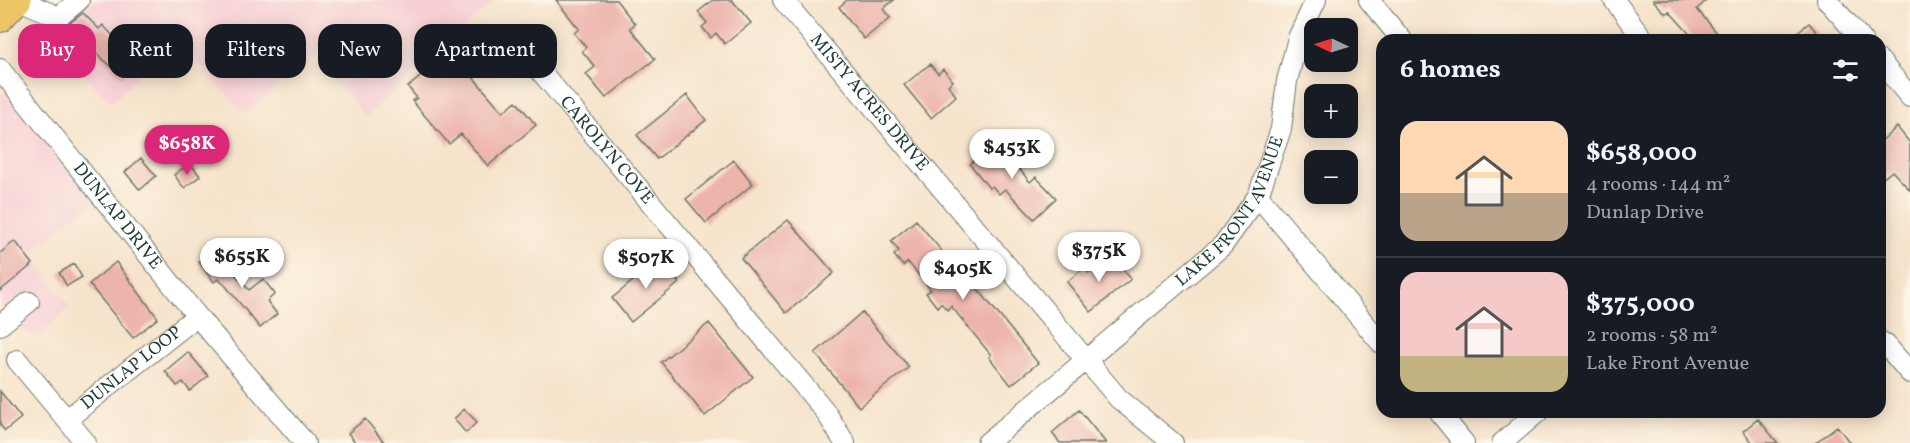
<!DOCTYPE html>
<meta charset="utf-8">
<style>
:root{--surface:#171b24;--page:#242831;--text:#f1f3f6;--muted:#9ea1a6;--line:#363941;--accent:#db2777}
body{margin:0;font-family:Vollkorn,serif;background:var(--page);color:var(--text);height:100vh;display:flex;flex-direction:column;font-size:22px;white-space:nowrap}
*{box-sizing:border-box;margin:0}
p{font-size:20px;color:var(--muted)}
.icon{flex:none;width:33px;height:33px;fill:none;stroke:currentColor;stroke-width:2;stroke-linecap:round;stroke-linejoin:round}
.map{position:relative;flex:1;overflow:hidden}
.drawer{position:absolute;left:1376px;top:34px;width:510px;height:384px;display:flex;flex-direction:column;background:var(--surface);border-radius:18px;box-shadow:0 3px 15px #0003}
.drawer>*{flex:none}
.hud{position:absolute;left:18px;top:24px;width:570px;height:54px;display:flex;gap:12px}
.needle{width:39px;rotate:274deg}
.buttons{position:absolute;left:1304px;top:18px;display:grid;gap:12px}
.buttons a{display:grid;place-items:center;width:54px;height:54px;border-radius:12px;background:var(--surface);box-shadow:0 3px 15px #0003;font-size:30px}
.price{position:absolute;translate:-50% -51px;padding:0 14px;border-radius:21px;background:#fff;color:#222;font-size:20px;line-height:39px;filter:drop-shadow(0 2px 3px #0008)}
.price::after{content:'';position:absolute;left:50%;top:36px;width:18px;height:14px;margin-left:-9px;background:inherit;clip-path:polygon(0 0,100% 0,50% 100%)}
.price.selected{background:var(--accent);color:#fff}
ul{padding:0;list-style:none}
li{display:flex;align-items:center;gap:18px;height:150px;padding:0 24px}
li+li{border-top:2px solid var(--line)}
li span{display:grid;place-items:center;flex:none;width:168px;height:120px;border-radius:18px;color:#555}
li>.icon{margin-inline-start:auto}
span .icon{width:72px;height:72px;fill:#fffc;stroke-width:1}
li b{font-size:26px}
h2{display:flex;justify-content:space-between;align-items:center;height:72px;padding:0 24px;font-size:26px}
.chip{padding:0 21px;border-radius:18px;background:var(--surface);box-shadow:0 3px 15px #0003;font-size:21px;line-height:54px}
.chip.selected{background:var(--accent);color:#fff}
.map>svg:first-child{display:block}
.built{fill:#f7cfd5}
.building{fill:#ecb4ab}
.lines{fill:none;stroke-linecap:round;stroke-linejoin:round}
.minor-casing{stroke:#6a7769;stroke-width:22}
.major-casing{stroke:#6a7769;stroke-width:28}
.minor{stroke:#fff;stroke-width:20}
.major{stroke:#eec469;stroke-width:26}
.labels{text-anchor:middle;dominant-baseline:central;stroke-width:5;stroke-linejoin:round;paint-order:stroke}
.street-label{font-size:18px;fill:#1f3d34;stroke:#fcf5e5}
</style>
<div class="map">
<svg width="1910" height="443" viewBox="0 0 1910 443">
<rect width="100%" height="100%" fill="#fcf5e5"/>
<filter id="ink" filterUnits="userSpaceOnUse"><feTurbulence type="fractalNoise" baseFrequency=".0167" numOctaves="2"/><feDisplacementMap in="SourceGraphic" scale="12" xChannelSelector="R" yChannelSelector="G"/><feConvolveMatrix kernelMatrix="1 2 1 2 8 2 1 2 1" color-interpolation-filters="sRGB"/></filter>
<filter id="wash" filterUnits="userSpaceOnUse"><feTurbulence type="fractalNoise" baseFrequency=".008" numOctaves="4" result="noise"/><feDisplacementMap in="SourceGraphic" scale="24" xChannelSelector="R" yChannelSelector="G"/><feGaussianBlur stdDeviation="1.35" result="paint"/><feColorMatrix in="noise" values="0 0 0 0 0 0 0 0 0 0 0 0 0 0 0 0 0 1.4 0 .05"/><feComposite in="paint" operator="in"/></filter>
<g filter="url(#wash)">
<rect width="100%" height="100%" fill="#f6e3cb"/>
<path class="built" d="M53,0H495L365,117L316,55L244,114L176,37L112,102L31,23Z
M0,89L37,128L94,201L29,253L70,307L38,337L20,329H11L0,333Z"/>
<g id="blocks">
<path class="building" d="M556,0H616L635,24L630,28L655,59L606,98L586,74L595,67L582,51L586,47L574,33L579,29Z
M713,0H732L751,23L725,44L716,33L711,38L702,27L707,23L698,12Z
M847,0H894L883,9L890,18L864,39L839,7Z
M1653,0H1707L1697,9L1723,40H1695L1669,11L1666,14Z
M83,13L99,29L103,25L136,61L122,76L66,26Z
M1809,23L1823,40H1787Z
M455,48L463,58L459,61L503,112L516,101L536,125L488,166L461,134L449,144L412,101L417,98L408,87Z
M930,64L938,74L943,69L953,81L948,85L956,96L931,118L904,85Z
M687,95L706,120L657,159L637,135Z
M1897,127L1910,143V190L1892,171L1880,181V142Z
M997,142L1005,152L1011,148L1020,160L1015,164L1030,182L1036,177L1056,198L1034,219L1005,189L999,194L992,186L989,188L970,164Z
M141,158L156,176L140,190L125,172Z
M734,160L753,184L706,223L686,199Z
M190,163L200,176L184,188L174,175Z
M788,220L834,273L786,313L741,258Z
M916,220L949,260L952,257L1038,363L1011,385L989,357L991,355L951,306L947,310L941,303L937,307L926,293L931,290L908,262L903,266L894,255L899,251L891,241Z
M15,241L33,264L0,291V253Z
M214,250L249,290L263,279L275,294L267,301L277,314L260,328L225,285L218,279L214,282L199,262Z
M1111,255L1131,279L1091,312L1067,282L1084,268L1089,273Z
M660,259L679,283L631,322L612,298Z
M116,262L158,318L133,338L89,284Z
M74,264L82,277L67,286L59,273Z
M862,312L909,367L859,407L815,353Z
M709,323L753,377L705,416L661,362Z
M188,352L208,376L190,391L183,382L177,386L165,371Z
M0,391L21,418L5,431L0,425Z
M464,409L477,422L466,433L454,419Z
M1079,410L1106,443H1060L1052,433Z
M365,419L385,443H356L348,433Z
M1758,419L1778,443H1753L1743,431Z
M1837,426L1850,443H1815Z"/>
</g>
</g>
<g filter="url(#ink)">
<use href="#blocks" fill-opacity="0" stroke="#6a7769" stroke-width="1.5"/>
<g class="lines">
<g class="minor-casing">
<g id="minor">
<path d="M19,0L59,17L79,0"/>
<path id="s1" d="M783,0L1119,399L1173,443"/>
<path d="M1369,0L1402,40"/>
<path d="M1614,0L1644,40"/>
<path d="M1827,0L1862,40"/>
<path id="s2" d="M527,55L825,411L845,443"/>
<path d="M1880,61L1910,97"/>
<path id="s3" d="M0,69L197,316L305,443"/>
<path d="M1258,196L1382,344"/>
<path d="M0,325L29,302"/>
<path d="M1880,341L1886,345L1910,373"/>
<path d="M17,360L86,443"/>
<path d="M1439,412L1464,443"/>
<path id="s4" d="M67,419L197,316"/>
<path id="s5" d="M987,443L1223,245L1258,196L1281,129L1287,81L1298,38L1316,0"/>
<path d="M1502,443L1538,412"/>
</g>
</g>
<g class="major-casing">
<path id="major" d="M0,19L18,0"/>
</g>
<use href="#minor" class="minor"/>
<use href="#major" class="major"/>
</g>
</g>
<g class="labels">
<g class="street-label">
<text stroke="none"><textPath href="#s1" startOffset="134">MISTY ACRES DRIVE</textPath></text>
<text stroke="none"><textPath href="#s2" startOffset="124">CAROLYN COVE</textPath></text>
<text stroke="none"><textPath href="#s5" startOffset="340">LAKE FRONT AVENUE</textPath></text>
<text stroke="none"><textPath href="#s3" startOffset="188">DUNLAP DRIVE</textPath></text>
<text stroke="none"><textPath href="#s4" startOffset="82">DUNLAP LOOP</textPath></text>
</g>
</g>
</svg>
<div class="buttons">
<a><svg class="needle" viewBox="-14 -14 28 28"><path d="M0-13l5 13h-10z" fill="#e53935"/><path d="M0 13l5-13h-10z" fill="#9ea1a6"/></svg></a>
<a>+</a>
<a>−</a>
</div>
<b class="price selected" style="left:187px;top:176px">$658K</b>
<b class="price" style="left:1012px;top:180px">$453K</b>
<b class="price" style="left:1099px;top:283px">$375K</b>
<b class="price" style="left:242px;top:289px">$655K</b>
<b class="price" style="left:646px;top:290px">$507K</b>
<b class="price" style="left:963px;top:301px">$405K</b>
<div class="hud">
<a class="chip selected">Buy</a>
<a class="chip">Rent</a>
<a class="chip">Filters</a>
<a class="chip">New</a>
<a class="chip">Apartment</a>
</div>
<section class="drawer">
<h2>6 homes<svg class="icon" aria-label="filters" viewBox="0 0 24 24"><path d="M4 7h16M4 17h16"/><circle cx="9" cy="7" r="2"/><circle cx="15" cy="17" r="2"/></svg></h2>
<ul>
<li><span style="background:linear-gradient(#ffd9b3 60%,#b9a48a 0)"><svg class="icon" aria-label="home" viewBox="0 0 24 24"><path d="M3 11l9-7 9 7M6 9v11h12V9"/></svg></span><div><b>$658,000</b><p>4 rooms · 144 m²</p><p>Dunlap Drive</p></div></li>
<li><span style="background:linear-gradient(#f6c9c9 70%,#c2b280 0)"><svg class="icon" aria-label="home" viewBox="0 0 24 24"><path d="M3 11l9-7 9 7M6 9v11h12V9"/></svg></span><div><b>$375,000</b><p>2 rooms · 58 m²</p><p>Lake Front Avenue</p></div></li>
</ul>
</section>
</div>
